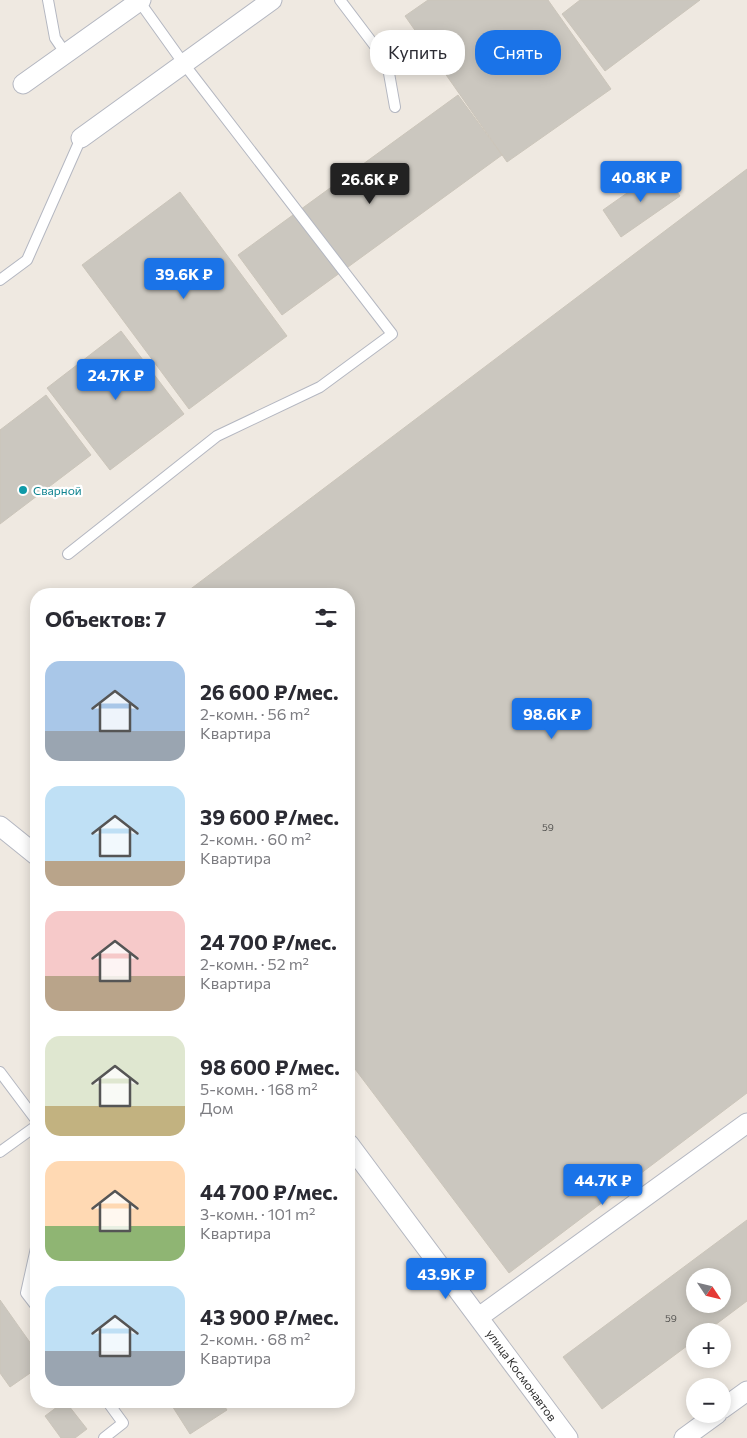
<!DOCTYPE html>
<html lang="ru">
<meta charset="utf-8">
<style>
:root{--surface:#fff;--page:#f7f7f7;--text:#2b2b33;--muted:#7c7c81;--accent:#1a73e8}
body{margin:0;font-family:Commissioner,sans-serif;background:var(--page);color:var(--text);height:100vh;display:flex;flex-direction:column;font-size:19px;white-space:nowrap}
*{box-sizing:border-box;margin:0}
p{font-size:16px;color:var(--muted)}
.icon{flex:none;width:28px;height:28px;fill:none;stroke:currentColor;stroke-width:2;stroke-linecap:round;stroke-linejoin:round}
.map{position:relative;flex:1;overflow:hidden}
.details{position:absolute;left:30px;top:588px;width:325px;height:820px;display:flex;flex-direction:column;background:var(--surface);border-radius:20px;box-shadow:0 2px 12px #0003}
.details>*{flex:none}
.top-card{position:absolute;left:370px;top:30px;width:301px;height:45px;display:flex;gap:10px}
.needle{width:32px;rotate:125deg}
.tools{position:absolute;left:686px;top:1268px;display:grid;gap:10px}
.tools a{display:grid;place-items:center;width:45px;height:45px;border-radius:50%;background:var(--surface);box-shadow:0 2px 12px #0003;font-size:25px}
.price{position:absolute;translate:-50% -42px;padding:0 11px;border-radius:5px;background:var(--accent);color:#fff;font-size:16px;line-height:32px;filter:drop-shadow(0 1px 2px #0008)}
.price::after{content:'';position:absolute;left:50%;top:30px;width:15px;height:11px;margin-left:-8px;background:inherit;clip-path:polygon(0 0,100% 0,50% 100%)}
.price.on{background:#222;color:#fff}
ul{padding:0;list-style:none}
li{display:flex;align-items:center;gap:15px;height:125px;padding:0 15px}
li span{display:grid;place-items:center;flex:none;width:140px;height:100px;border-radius:15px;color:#555}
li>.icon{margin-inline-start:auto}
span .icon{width:60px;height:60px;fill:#fffc;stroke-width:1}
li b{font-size:21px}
h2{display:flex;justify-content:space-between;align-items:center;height:60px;padding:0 15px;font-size:21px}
.chip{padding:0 18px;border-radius:20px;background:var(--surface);box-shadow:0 2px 12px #0003;font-size:18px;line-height:45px}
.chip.on{background:var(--accent);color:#fff}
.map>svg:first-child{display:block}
.building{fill:#cbc7bf;stroke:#cbc5ba;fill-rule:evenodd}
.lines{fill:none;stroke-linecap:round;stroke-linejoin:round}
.service-casing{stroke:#b4b7c1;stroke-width:12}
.minor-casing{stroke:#b4b7c1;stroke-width:21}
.service{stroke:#fff;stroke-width:10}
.minor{stroke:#fff;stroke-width:19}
.culture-dot{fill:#0f9aa8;stroke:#fff;stroke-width:2}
.labels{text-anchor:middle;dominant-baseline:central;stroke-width:4.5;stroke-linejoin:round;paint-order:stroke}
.number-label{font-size:10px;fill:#555452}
.culture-label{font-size:12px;fill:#0d838f;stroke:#fff;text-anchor:start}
.street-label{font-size:12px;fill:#2e2e2e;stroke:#fff}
</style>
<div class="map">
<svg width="747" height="1438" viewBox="0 0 747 1438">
<rect width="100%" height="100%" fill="#efe9e1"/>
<path class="building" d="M428,0H548L611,89L507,162L405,16Z
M580,0H700L605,71L562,14Z
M458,95L502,155L282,315L238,255Z
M661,169L680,196L621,237L603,210Z
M747,169V1093L509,1273L349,1061V594H184Z
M180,192L287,336L189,409L82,265Z
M121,331L184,414L110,470L47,388Z
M46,395L91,455L0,524V430Z
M747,1220V1301L707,1331H695V1340L602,1409L563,1357ZM695,1276H722V1304H695Z
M0,1300L36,1351V1369L10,1387L0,1373Z
M65,1401L87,1429L75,1438H61L45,1416Z
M169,1401H221L227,1410L190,1434Z"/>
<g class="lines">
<g class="service-casing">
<path id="service" d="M48,0L55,38L66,54
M340,0L387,62L395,107
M0,280L27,260L81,138
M68,554L217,436L320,387L392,334L184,64L139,1
M0,1072L36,1120
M0,1152L36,1126
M36,1248L26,1293L36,1306
M104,1438L123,1423L107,1401"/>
</g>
<g class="minor-casing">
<path id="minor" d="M23,84L141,0
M81,138L272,0
M0,826L36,855
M349,1144L568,1438
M479,1317L747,1123
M722,1409L747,1391
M684,1438L717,1414"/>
</g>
<use href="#service" class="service"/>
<use href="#minor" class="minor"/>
</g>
<circle class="culture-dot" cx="23" cy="490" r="5"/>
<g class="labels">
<g class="number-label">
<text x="548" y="827">59</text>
<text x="671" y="1318">59</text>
</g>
<g class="culture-label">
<text x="33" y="490">Сварной</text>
</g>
<g class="street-label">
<text transform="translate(522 1375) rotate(54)">улица Космонавтов</text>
</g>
</g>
</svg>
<div class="tools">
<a><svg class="needle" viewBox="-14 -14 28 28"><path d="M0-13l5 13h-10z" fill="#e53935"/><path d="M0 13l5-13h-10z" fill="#7c7c81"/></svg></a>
<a>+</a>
<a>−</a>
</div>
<b class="price" style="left:641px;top:203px">40.8K ₽</b>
<b class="price on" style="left:370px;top:205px">26.6K ₽</b>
<b class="price" style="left:184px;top:300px">39.6K ₽</b>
<b class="price" style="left:116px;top:401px">24.7K ₽</b>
<b class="price" style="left:552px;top:740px">98.6K ₽</b>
<b class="price" style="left:603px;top:1206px">44.7K ₽</b>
<b class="price" style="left:446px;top:1300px">43.9K ₽</b>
<div class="top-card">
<a class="chip">Купить</a>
<a class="chip on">Снять</a>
</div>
<section class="details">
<h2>Объектов: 7<svg class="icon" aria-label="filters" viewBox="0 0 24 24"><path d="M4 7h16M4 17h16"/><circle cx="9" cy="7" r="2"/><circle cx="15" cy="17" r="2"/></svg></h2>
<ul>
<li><span style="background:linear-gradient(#a9c7e8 70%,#9aa5b1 0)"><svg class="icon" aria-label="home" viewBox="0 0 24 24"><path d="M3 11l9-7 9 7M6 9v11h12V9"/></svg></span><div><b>26 600 ₽/мес.</b><p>2-комн. · 56 m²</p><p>Квартира</p></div></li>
<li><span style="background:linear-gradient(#bfe0f5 75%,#b9a48a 0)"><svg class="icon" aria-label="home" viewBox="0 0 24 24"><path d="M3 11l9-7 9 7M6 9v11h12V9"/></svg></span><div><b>39 600 ₽/мес.</b><p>2-комн. · 60 m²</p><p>Квартира</p></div></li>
<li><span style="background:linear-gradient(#f6c9c9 65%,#b9a48a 0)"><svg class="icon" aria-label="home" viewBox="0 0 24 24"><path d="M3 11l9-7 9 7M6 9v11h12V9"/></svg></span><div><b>24 700 ₽/мес.</b><p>2-комн. · 52 m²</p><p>Квартира</p></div></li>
<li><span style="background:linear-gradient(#dfe7d0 70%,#c2b280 0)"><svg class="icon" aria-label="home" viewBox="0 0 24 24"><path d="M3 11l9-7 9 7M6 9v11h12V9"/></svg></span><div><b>98 600 ₽/мес.</b><p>5-комн. · 168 m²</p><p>Дом</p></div></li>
<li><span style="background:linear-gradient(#ffd9b3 65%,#8fb573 0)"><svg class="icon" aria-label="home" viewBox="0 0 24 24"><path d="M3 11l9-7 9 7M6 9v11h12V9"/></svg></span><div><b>44 700 ₽/мес.</b><p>3-комн. · 101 m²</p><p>Квартира</p></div></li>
<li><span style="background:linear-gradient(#bfe0f5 65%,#9aa5b1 0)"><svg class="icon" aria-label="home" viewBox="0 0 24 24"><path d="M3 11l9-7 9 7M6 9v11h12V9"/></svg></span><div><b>43 900 ₽/мес.</b><p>2-комн. · 68 m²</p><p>Квартира</p></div></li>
</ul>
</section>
</div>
